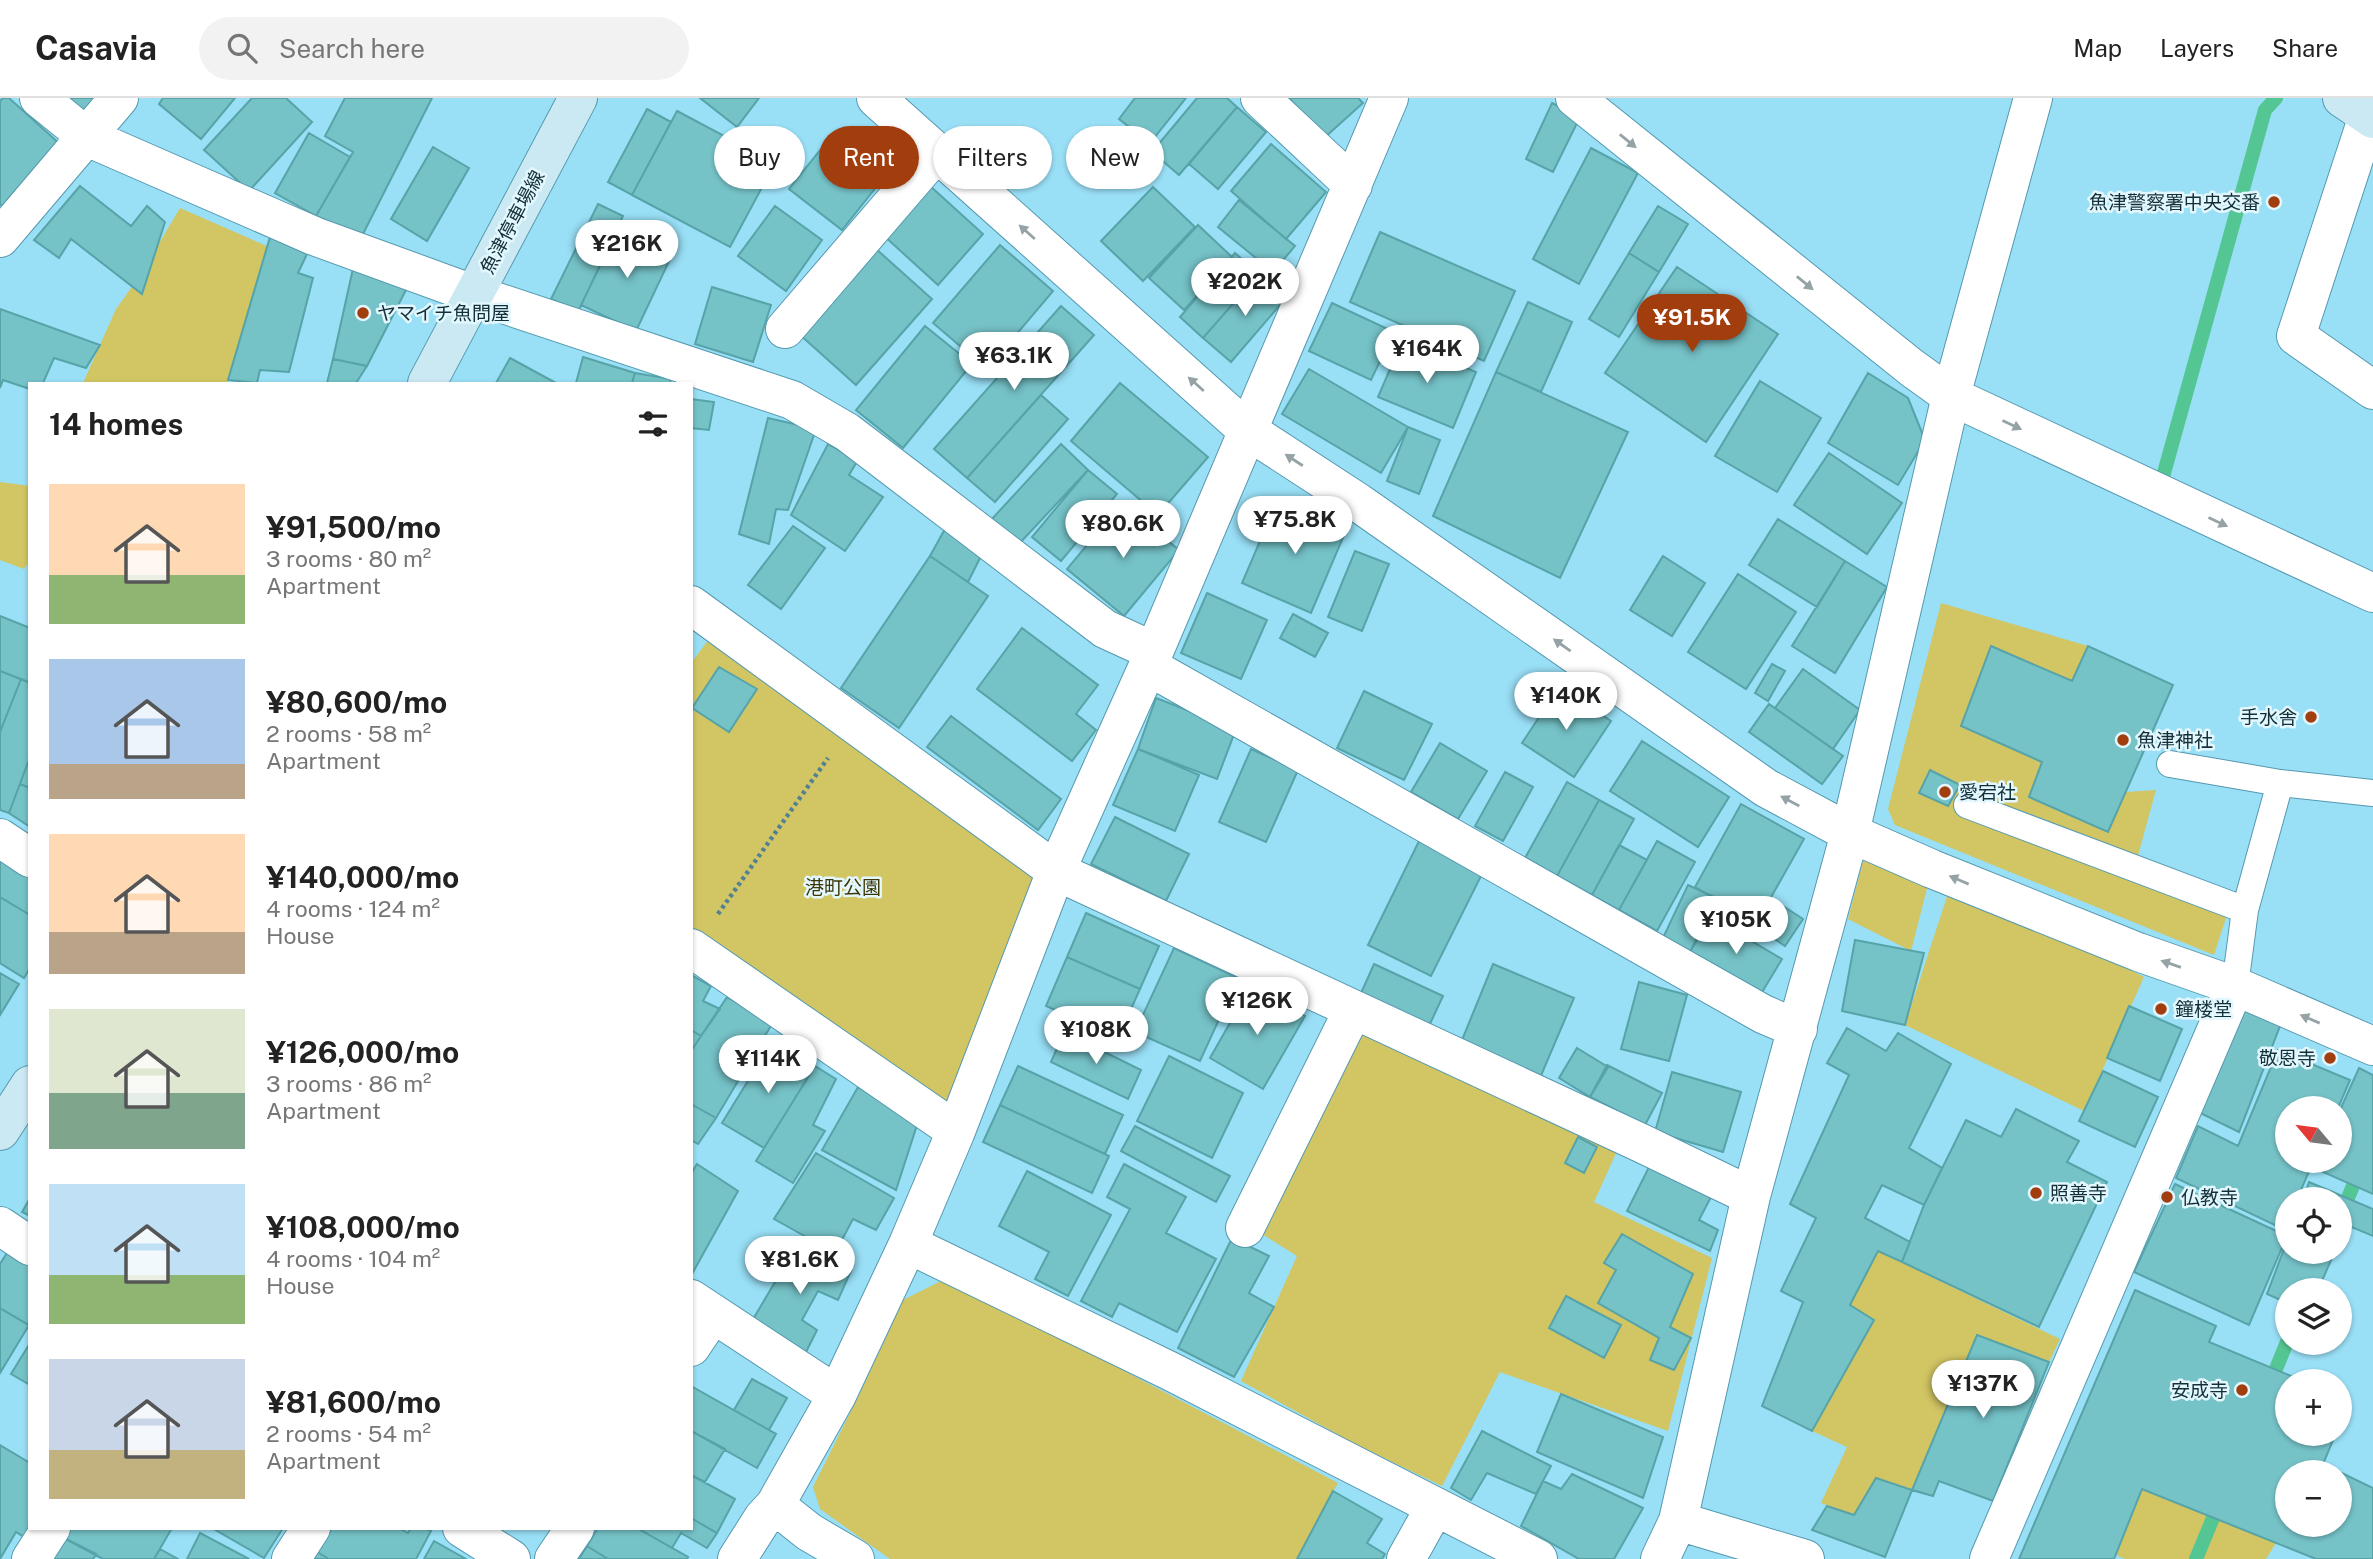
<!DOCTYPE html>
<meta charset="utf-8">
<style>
:root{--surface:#fff;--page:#f2f2f2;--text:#222;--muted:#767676;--line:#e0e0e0;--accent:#a23d0d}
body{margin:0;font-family:"Public Sans","Noto Sans JP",sans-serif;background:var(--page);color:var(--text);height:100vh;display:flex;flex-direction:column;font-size:26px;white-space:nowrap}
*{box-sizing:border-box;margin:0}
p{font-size:23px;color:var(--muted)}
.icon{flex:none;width:38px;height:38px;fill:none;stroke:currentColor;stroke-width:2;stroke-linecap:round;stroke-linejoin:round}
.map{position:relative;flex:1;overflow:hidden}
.side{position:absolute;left:28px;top:284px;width:665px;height:1148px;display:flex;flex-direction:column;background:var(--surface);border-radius:0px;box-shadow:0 2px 5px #0004}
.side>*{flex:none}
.banner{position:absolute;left:714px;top:28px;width:665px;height:63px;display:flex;gap:14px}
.needle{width:46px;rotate:299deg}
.buttons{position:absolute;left:2275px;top:998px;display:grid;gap:14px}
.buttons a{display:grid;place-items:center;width:77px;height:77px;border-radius:50%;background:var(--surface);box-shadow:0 2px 5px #0004;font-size:35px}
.price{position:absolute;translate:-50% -60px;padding:0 16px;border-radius:24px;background:#fff;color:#222;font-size:23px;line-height:46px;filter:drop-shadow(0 2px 4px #0008)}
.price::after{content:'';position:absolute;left:50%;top:42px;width:21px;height:16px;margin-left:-10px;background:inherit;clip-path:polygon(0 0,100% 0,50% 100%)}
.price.current{background:var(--accent);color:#fff}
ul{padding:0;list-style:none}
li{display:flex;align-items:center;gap:21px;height:175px;padding:0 21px}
li span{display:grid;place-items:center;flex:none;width:196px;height:140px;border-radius:0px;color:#555}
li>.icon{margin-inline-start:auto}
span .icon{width:84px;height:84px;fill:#fffc;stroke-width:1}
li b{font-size:30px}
h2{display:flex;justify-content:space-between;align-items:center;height:84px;padding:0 21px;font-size:30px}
.tag{padding:0 24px;border-radius:32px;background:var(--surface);box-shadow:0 2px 5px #0004;font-size:24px;line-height:63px}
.tag.current{background:var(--accent);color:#fff}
header{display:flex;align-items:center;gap:42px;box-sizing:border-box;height:98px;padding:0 35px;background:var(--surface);border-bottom:2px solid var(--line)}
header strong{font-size:33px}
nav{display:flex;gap:38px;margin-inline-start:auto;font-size:24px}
.search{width:490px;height:63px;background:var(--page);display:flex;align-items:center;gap:18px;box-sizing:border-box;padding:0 24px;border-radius:38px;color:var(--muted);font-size:26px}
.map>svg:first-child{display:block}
.green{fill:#d2c564}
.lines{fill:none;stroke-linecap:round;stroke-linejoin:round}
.stream{stroke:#54c693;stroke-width:14}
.building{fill:#75c2c7;stroke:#56a3a8;stroke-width:2;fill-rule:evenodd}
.lane-casing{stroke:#5599af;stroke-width:28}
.street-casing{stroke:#5599af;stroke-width:40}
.secondary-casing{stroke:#5599af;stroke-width:40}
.path{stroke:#528291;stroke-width:4.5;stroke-dasharray:3.5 3.5;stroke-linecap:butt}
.lane{stroke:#fff;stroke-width:26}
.street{stroke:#fff;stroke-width:38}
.secondary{stroke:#cbe9f3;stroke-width:38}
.oneway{fill:#95a2a6}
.poi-dot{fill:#a23d0d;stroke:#e3f7fe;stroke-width:2.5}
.labels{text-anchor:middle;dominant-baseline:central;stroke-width:5;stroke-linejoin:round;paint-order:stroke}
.poi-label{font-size:19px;fill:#133039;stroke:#e3f7fe;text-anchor:start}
.street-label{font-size:19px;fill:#133039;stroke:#e3f7fe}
.park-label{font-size:19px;fill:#3c3607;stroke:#e3f7fe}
</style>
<header>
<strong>Casavia</strong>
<div class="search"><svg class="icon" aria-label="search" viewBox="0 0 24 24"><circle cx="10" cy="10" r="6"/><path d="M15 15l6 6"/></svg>Search here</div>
<nav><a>Map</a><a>Layers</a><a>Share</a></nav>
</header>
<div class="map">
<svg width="2373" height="1461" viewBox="0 0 2373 1461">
<rect width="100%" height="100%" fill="#99dff6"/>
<path class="green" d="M180,110L276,152L227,285H83L116,211L139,179Z
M0,384L30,388V462L24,471L0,462Z
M1941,505L2088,548L2072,583L1991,548L1961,628L2042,664L2029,699L2108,734L2126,694L2156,692L2137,761L2234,795L2214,857L1895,727L1888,711Z
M719,528L1056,773L956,1033L691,853V565Z
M1868,744L1932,771L1911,853L1848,821Z
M1953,780L2144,879L2084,1013L1905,927Z
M1360,930L1617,1053L1594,1104L1712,1160L1668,1333L1500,1274L1442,1388L1357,1347L1241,1283L1297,1158L1262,1136Z
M1878,1153L2060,1241L2049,1264L1977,1237L1912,1392L1876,1380L1854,1417L1821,1405L1847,1349L1812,1333L1850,1207Z
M947,1180L1338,1385L1297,1461H890L820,1411L813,1389L860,1295L903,1202Z
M2142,1391L2276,1445L2266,1461H2125L2116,1457Z"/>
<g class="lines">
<path class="stream" d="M2159,393L2265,12L2276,0
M2340,1119L2373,1040
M2269,1288L2287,1244
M2196,1461L2220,1403"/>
</g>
<path class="building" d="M3,0H9L61,47L5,110L0,106V3Z
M59,0H106L89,23Z
M163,0H235L201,41L159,6Z
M252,0H286L312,24L249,93L204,52Z
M345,0H432L362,138L316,118L353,54L325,38Z
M700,0H759L737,29Z
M1135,0H1186L1150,45L1119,21Z
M1197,0H1227L1237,9L1179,77L1152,54Z
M1289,0H1358L1363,5L1324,40Z
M1552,5L1580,19L1553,74L1526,61Z
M1237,9L1266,34L1218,91L1189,66Z
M647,11L671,24L632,97L608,84Z
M677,13L775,65L730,149L632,97Z
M309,35L350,59L316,118L275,95Z
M833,36L885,78L842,132L789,91Z
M1271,46L1326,94L1286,141L1231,93Z
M433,49L469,70L427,143L391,121Z
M1591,50L1638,75L1579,186L1533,161Z
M929,87L983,136L938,187L883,137Z
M80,88L131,128L147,108L165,124L142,196L71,141L59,160L34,142Z
M1153,89L1195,129L1143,183L1101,143Z
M1239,102L1295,148L1273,174L1218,129Z
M598,106L623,118L578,214L551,201Z
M775,108L822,142L786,193L738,158Z
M1658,108L1688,126L1659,174L1629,155Z
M1198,127L1232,159L1184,212L1149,180Z
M618,131L672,157L636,233L581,207Z
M1380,134L1515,193L1484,263L1350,204Z
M270,139L307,156L298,175L313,180L289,274L260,272L257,285L228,282Z
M1000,147L1053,193L987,271L933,225Z
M875,150L932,201L856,287L799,236Z
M1235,155L1259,176L1203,240L1180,219Z
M1629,155L1659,174L1619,239L1589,221Z
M354,166L410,184L367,268L333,261Z
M1677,169L1778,236L1706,344L1605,275Z
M1259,176L1286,200L1231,264L1203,240Z
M712,189L771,207L753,264L695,246Z
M1528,204L1572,224L1541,294L1496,274Z
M1332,205L1394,234L1371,282L1309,253Z
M1061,208L1094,237L967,380L934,351Z
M0,211L100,247L86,270L54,260L43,285H30V291L3,282L0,290Z
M925,228L972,266L903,350L856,312Z
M1402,243L1476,274L1453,330L1378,299Z
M583,259L635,275L632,285H576Z
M510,260L556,285H496Z
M333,261L367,268L356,285H327Z
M1309,271L1408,329L1381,375L1282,316Z
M1496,274L1628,334L1560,480L1433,418Z
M635,275L671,281L670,285H632Z
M1868,275L1908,300L1925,342L1898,387L1828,345Z
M1760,283L1821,320L1777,394L1715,358Z
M1120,285L1208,359L1158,417L1071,343Z
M1041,297L1068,321L995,404L967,380Z
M691,301L714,304L709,332L691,330Z
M768,320L816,331L788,412L776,411L769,446L739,436Z
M1408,329L1440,342L1419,396L1387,383Z
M828,346L858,362L849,377L883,399L845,453L791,417Z
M1061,346L1088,372L1018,447L991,422Z
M1829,355L1902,405L1867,456L1794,407Z
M1088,372L1117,396L1061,463L1032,439Z
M1278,401L1347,430L1311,515L1242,485Z
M1122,405L1179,452L1124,518L1067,471Z
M1778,421L1845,463L1817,509L1749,467Z
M793,428L825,450L781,511L748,487Z
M945,431L982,456L968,484L930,458Z
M1355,453L1389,466L1362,533L1328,519Z
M930,458L988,498L899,630L841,590Z
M1663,458L1705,485L1672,538L1630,512Z
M1845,463L1887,489L1835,575L1792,548Z
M1738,476L1796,514L1746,591L1688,554Z
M1207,495L1267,522L1241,581L1181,555Z
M1293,516L1328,535L1315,559L1280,540Z
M0,518L30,530V585L0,573Z
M1022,530L1098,587L1076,616L1096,632L1072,663L977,591Z
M1991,548L2072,583L2088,548L2173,587L2108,734L2029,699L2042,664L1961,628Z
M1772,566L1785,573L1768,603L1755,595Z
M719,569L757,591L729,634L692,610Z
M1803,571L1860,612L1833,651L1775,610Z
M0,573L21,581L0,634Z
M21,581L30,585V659L9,715L0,712V634Z
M1559,589L1611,623L1574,679L1522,645Z
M1364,593L1432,626L1404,682L1337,650Z
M1156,600L1236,631L1217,681L1138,651Z
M1769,606L1843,658L1822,686L1749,634Z
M951,618L1061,701L1038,732L927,649Z
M1642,643L1729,699L1698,749L1610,693Z
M1440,645L1487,673L1458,721L1411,694Z
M1138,651L1199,677L1175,733L1113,707Z
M1251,651L1298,672L1266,744L1219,724Z
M30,659V690L20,686Z
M1930,672L1960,687L1948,708L1919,695Z
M1505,674L1533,689L1503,743L1475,728Z
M1567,684L1599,702L1557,778L1525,760Z
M20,686L30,690V729L9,715Z
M1599,702L1634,721L1592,797L1557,778Z
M1741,706L1804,741L1757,824L1695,789Z
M1115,719L1189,756L1166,803L1091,766Z
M1420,741L1484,772L1431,878L1368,847Z
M1657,743L1695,764L1657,833L1619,812Z
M1619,747L1647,762L1619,812L1592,797Z
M0,760L30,777V817L0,799Z
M1688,787L1716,800L1690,854L1662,842Z
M0,799L30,817V870L24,880L0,865Z
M1775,803L1803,821L1785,848L1757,829Z
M1086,815L1159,848L1140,891L1067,859Z
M1711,819L1782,861L1761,896L1690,854Z
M1855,842L1924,855L1905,927L1842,913Z
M1174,850L1238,880L1200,963L1135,934Z
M1067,859L1140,891L1118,940L1046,908Z
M1374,866L1443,898L1429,928L1361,895Z
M1493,866L1574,900L1540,980L1460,947Z
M0,875L19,886L0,917Z
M691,877L711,888L703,903L720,911L701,938L691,932Z
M1639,884L1687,897L1669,963L1621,951Z
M1251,888L1305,918L1263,991L1210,960Z
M2235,888L2287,910L2239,1034L2184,1007Z
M727,899L772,926L716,1020L691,1006V953Z
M2129,908L2182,931L2160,983L2107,960Z
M1847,930L1886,953L1898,935L1951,966L1909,1050L1942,1070L1924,1107L1882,1087L1865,1120L1910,1144L1902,1164L1878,1153L1850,1207L1874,1222L1812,1333L1762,1308L1803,1204L1781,1193L1816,1120L1790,1106L1849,977L1827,965Z
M691,932L701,938L691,953Z
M1064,934L1141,972L1128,1001L1051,964Z
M772,944L815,968L764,1050L722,1025Z
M1577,950L1608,969L1590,999L1559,980Z
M2278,952L2350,982L2338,1010H2287V1062H2314L2297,1101H2287V1122L2283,1131L2176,1080L2198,1028L2238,1048Z
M1169,958L1243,995L1212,1060L1137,1023Z
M1607,967L1662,995L1645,1027L1590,999Z
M815,968L836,981L813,1027L825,1033L793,1085L756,1063Z
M1018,968L1123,1017L1105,1056L1000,1007Z
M2359,970L2373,977V1096L2314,1070L2317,1062H2340V1012Z
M2103,973L2158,999L2135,1049L2079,1023Z
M1672,974L1741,994L1723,1054L1655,1034Z
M858,989L918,1024L896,1092L822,1052Z
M691,1006L716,1020L698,1046L691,1042Z
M1000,1007L1109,1058L1092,1095L983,1044Z
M2016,1011L2079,1043L2067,1064L2107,1084L2039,1229L1902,1164L1924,1107L1966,1022L2001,1039Z
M1135,1028L1230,1078L1216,1104L1121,1053Z
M1578,1039L1597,1049L1584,1075L1565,1065Z
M816,1055L894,1100L876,1132L853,1121L835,1155L774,1121Z
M697,1066L738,1093L692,1176L691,1076Z
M1124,1066L1186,1099L1166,1135L1216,1161L1177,1234L1119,1205L1112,1219L1081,1203L1130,1111L1107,1099Z
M1650,1067L1711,1099L1699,1122L1718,1132L1710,1153L1627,1113Z
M1027,1073L1111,1117L1068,1198L1035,1181L1049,1154L999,1128Z
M2309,1084L2373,1111V1138L2347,1127L2340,1144V1101H2303Z
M2175,1086L2287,1138L2249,1227L2134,1174Z
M30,1100V1118L22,1114Z
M1622,1136L1693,1176L1670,1229L1691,1240L1674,1272L1650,1262L1659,1240L1598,1205L1616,1172L1604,1165Z
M1232,1140L1269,1158L1249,1195L1274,1209L1234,1279L1178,1250Z
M2287,1143V1153H2335L2318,1192H2287V1205L2267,1196Z
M798,1145L851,1173L838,1202L818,1193L802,1222L817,1232L805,1256L752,1223Z
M10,1150L30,1162V1228L0,1210V1166Z
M2135,1192L2216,1228L2209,1244L2303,1283H2287V1335H2336L2323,1366L2373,1390V1461H2316L2142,1391L2114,1461H2019ZM2287,1374H2340V1426H2287Z
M1566,1198L1621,1227L1604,1260L1549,1230Z
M0,1210L29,1227L0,1275Z
M1977,1237L2049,1264L1993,1403L1939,1383L1933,1398L1912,1392Z
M30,1245V1287L11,1276Z
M752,1281L787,1300L769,1332L734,1312Z
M691,1288L776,1336L757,1370L691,1333Z
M1561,1296L1663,1339L1643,1400L1537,1354Z
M2340,1298L2350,1302L2340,1326Z
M691,1333L725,1351L705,1384L691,1377Z
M1482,1333L1551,1368L1536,1396L1487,1375L1471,1402L1451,1390Z
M0,1347L30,1365V1443L16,1434L0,1461Z
M1572,1376L1643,1410L1614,1461H1579L1521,1428L1543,1383L1561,1391Z
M691,1377L735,1401L717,1435L691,1420Z
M1876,1380L1912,1392L1885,1459L1812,1432L1827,1408L1854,1417Z
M1333,1393L1382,1421L1367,1445L1385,1456L1382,1461H1297Z
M691,1420L717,1435L707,1450L681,1435L672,1450L637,1430H691Z
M67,1430H172L154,1461H103L62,1439Z
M212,1430H283L264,1460Z
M332,1430H399L408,1435L411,1430H425L431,1433L416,1461H329L317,1454Z
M598,1430H637L688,1459L687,1461H608L587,1448Z
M200,1435L249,1461H187Z
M62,1439L96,1456L93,1461H48Z
M434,1443L466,1461H424Z
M587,1448L608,1461H579Z
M160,1451L178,1461H154Z
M317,1454L329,1461H312Z"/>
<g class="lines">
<g class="lane-casing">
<path id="lane" d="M2170,666L2280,685L2373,695
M1967,707L2245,812
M2235,888L2245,812L2280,685"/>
</g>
<g class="street-casing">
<path id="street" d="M39,0L87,39L314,138L473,196L792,302L847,334L1105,531L1153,553
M876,0L1247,332L1359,405L1766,690L1850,735L1932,771L2138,854L2235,888L2373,948
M1260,0L1353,87
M1575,0L1912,270L1951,298L2373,495
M2368,18L2296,238L2373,292
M0,140L119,0
M785,231L937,54
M691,507L1056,773L1641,1045L1751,1098
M1148,568L1763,916L1798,931
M0,740L30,760
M691,850L956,1033
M0,1128L30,1148
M1245,1130L1353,912
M908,1146L1170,1273L1538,1461
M691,1201L837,1297
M691,1249L713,1216
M1678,1423L1805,1461
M462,1430L511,1461
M31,1461L51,1430
M291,1461L311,1430
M554,1461L575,1430
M737,1461L763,1420L775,1407
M855,1461L809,1434L775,1407L837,1297L908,1146L956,1033L1056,773L1148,568L1389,0
M1406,1461L1435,1409
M1660,1461L1678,1423L1751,1098L1850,735L1951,298L2033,0
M1989,1461L2235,888"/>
</g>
<g class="secondary-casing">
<path id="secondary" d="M2342,0L2373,21
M427,285L578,0
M0,1033L30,987"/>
</g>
<path class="path" d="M718,816L828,660"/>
<use href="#lane" class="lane"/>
<use href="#street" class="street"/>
<use href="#secondary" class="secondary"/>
</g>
<defs><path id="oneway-solid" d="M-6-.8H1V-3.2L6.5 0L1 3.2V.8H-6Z" transform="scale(1.75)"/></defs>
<g class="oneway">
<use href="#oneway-solid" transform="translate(1628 43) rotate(39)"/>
<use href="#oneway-solid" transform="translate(1027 134) rotate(-138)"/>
<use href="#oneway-solid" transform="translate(1805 185) rotate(39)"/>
<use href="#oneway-solid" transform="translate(1196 286) rotate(-138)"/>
<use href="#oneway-solid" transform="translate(2012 327) rotate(25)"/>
<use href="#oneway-solid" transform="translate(1294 362) rotate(-147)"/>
<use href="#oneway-solid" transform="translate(2218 424) rotate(25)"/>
<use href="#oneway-solid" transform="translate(1562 547) rotate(-145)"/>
<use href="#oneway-solid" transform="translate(1790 703) rotate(-152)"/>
<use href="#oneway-solid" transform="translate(1959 782) rotate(-157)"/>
<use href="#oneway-solid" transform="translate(2171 866) rotate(-161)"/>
<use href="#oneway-solid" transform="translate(2310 921) rotate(-157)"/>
</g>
<g class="poi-dot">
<circle cx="2274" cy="104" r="7"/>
<circle cx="363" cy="215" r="7"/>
<circle cx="2311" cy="619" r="7"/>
<circle cx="2123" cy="642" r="7"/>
<circle cx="1945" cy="694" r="7"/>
<circle cx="2161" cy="911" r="7"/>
<circle cx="2330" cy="960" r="7"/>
<circle cx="2036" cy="1095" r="7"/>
<circle cx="2167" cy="1099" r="7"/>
<circle cx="2242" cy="1292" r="7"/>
</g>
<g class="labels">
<g class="poi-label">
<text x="2260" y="104" text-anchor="end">魚津警察署中央交番</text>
<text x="377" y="215">ヤマイチ魚問屋</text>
<text x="2297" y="619" text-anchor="end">手水舎</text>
<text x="2137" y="642">魚津神社</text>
<text x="1959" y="694">愛宕社</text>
<text x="2175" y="911">鐘楼堂</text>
<text x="2316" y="960" text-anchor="end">敬恩寺</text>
<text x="2050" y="1095">照善寺</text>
<text x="2181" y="1099">仏教寺</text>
<text x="2228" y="1292" text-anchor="end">安成寺</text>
</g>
<g class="street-label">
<text transform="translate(512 124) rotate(-62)">魚津停車場線</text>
</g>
<g class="park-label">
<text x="843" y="789">港町公園</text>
</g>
</g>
</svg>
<div class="buttons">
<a><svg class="needle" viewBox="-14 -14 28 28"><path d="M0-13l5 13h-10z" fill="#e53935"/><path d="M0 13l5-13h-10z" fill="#767676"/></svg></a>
<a><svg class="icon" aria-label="locate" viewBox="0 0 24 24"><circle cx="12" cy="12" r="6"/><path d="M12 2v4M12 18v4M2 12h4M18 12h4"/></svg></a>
<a><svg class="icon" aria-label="layers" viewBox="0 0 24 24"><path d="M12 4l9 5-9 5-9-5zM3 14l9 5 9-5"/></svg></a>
<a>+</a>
<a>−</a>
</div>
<b class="price" style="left:627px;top:182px">¥216K</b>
<b class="price" style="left:1245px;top:220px">¥202K</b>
<b class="price current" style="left:1692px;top:256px">¥91.5K</b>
<b class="price" style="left:1427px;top:287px">¥164K</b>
<b class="price" style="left:1014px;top:294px">¥63.1K</b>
<b class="price" style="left:1295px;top:458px">¥75.8K</b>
<b class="price" style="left:1123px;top:462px">¥80.6K</b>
<b class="price" style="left:1566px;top:634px">¥140K</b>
<b class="price" style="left:1736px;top:858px">¥105K</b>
<b class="price" style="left:1257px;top:939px">¥126K</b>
<b class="price" style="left:1096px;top:968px">¥108K</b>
<b class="price" style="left:768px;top:997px">¥114K</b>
<b class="price" style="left:800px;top:1198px">¥81.6K</b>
<b class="price" style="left:1983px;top:1322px">¥137K</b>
<div class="banner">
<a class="tag">Buy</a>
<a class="tag current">Rent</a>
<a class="tag">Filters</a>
<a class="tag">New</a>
</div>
<section class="side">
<h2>14 homes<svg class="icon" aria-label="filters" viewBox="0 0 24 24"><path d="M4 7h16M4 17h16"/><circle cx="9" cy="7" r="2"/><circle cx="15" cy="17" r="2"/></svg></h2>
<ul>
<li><span style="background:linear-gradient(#ffd9b3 65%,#8fb573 0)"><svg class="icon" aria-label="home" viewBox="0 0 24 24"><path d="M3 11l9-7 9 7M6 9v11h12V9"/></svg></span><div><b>¥91,500/mo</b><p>3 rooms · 80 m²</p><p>Apartment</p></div></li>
<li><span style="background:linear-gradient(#a9c7e8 75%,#b9a48a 0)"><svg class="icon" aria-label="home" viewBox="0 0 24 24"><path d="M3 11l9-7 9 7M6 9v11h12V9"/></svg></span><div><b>¥80,600/mo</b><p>2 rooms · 58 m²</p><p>Apartment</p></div></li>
<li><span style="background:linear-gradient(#ffd9b3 70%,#b9a48a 0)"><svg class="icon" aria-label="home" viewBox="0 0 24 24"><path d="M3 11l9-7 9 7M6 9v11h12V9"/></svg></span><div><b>¥140,000/mo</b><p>4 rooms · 124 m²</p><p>House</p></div></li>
<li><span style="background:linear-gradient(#dfe7d0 60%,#7fa58c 0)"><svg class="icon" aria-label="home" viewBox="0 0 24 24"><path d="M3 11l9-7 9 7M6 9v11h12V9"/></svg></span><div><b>¥126,000/mo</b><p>3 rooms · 86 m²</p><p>Apartment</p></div></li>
<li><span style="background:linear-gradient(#bfe0f5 65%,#8fb573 0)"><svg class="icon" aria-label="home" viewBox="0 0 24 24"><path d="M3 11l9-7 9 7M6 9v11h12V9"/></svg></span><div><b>¥108,000/mo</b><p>4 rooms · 104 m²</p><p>House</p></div></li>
<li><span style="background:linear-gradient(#c9d6e8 65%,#c2b280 0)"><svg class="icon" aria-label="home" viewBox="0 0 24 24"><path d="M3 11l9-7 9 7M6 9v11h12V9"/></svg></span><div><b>¥81,600/mo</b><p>2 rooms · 54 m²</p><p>Apartment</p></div></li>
</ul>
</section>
</div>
